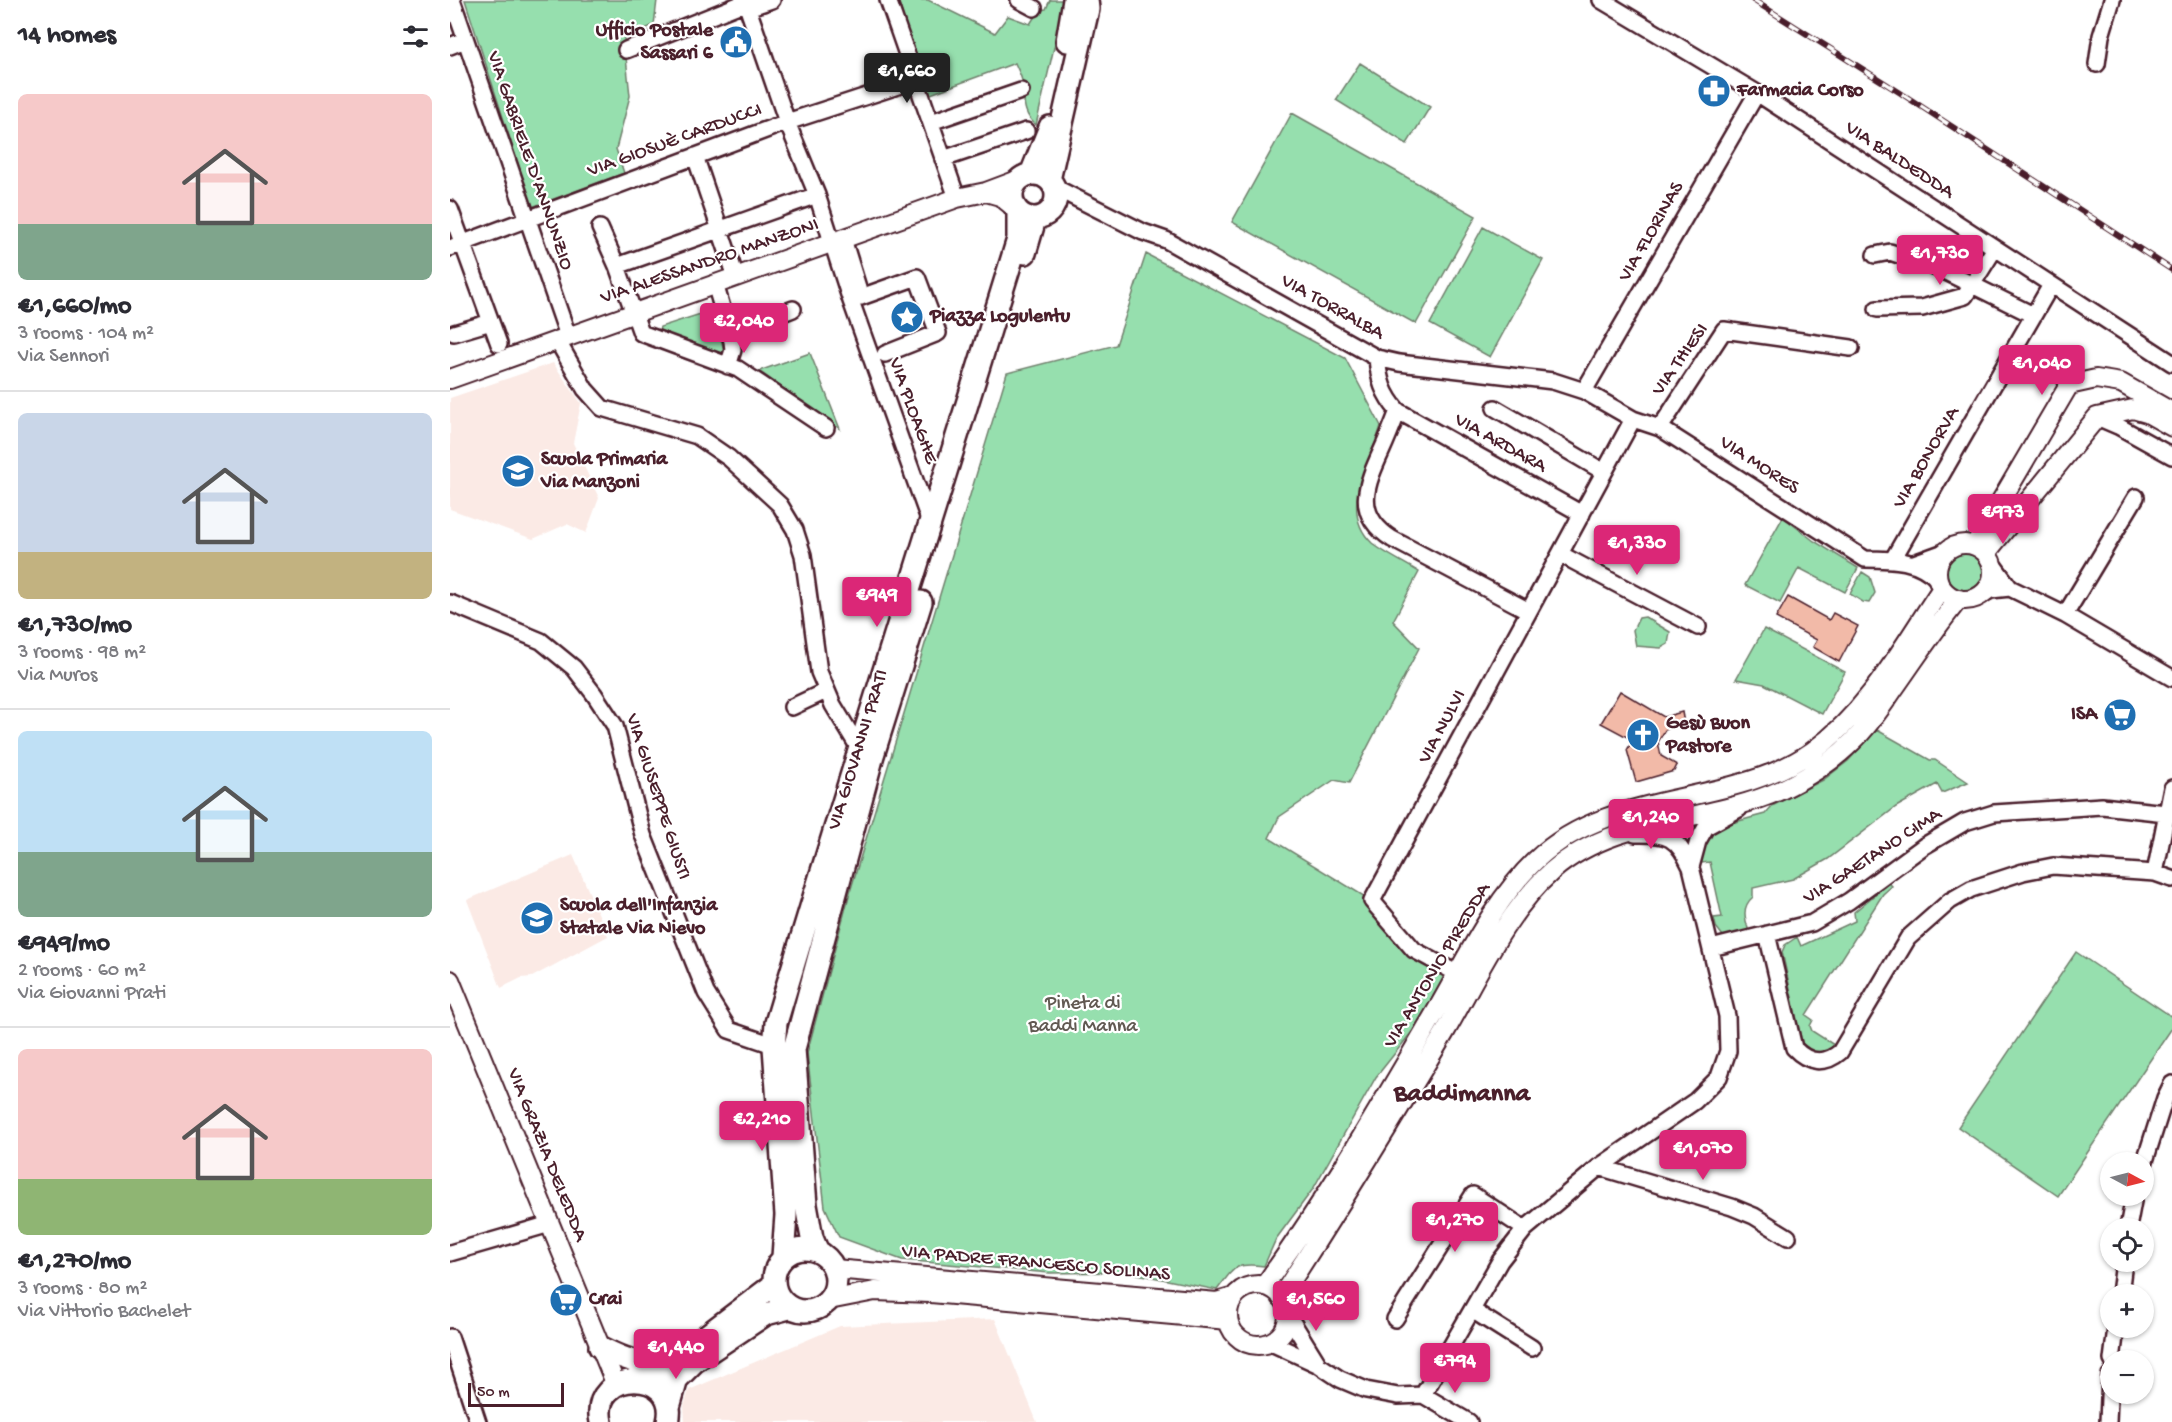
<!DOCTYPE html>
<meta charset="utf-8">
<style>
:root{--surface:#fff;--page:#f2f2f3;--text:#2b2b33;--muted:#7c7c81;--line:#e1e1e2;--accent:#db2777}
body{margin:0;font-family:"Gochi Hand",sans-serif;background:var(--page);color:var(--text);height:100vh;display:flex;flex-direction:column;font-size:22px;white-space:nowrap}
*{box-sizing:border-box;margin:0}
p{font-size:20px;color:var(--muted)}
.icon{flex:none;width:33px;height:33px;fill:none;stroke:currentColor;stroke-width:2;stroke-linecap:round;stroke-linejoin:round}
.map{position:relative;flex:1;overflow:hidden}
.drawer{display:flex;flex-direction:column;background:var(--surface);width:450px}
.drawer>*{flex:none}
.needle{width:39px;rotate:97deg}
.tools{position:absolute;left:1650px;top:1152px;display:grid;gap:12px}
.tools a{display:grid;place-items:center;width:54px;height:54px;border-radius:50%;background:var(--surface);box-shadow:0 2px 4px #0004;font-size:30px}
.scale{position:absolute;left:18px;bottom:15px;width:96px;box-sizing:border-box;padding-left:6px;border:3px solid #4a1f2b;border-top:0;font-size:16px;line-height:21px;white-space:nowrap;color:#4a1f2b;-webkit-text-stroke:4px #fff;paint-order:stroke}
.price{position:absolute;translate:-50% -51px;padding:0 14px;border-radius:6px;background:var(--accent);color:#fff;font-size:20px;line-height:39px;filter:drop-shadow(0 2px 3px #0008)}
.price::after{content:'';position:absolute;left:50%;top:36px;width:18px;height:14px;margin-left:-9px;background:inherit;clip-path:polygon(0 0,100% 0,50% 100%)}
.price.active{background:#222;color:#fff}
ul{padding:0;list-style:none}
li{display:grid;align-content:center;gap:12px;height:318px;padding:0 18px}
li+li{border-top:2px solid var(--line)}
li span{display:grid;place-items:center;height:186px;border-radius:9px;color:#555}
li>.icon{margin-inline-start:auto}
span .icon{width:108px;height:108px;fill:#fffc;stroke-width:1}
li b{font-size:26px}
h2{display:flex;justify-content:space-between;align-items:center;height:72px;padding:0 18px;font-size:26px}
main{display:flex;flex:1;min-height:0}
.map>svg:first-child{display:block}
.built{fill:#fbeae5}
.green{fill:#96dfae;stroke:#707f6c;stroke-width:1.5}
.building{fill:#f2baa8;stroke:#4a1f2b;stroke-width:1.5}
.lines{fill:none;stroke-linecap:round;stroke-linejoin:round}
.minor-casing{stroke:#4a1f2b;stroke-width:20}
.tertiary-casing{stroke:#4a1f2b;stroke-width:22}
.secondary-casing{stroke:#4a1f2b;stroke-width:26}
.minor{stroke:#fff;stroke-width:15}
.tertiary{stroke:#fff;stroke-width:18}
.secondary{stroke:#fff;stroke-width:21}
.rail-casing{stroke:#4a1f2b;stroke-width:6}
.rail{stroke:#fff;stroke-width:4;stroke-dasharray:11;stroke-linecap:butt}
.labels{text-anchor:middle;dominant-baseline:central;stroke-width:4.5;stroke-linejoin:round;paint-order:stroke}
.poi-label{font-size:20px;font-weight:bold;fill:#4a1f2b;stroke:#fff;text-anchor:start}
.street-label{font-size:20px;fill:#4a1f2b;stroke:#fff}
.park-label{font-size:20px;fill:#615952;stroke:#fff}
.district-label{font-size:26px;font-weight:bold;fill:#4a1f2b;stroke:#fff}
</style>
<main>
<section class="drawer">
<h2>14 homes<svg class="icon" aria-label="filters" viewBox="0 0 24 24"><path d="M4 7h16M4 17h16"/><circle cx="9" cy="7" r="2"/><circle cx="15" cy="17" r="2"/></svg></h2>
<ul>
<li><span style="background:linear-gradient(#f6c9c9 70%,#7fa58c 0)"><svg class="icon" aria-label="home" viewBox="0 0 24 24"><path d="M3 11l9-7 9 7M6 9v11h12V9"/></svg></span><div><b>€1,660/mo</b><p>3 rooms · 104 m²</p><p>Via Sennori</p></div></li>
<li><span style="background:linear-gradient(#c9d6e8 75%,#c2b280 0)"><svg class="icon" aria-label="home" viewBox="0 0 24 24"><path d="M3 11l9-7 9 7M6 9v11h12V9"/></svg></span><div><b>€1,730/mo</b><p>3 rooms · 98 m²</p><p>Via Muros</p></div></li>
<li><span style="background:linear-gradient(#bfe0f5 65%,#7fa58c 0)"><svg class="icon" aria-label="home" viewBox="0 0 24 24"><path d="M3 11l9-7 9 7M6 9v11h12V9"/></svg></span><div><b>€949/mo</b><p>2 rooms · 60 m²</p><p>Via Giovanni Prati</p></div></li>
<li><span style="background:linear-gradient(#f6c9c9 70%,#8fb573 0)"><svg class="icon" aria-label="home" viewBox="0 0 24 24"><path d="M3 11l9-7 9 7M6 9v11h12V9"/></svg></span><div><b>€1,270/mo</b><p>3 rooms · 80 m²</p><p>Via Vittorio Bachelet</p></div></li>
</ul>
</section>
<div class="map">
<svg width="1722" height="1422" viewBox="0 0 1722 1422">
<rect width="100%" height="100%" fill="#fff"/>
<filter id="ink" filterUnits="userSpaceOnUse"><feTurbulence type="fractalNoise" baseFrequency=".0167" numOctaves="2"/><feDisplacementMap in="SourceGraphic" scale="12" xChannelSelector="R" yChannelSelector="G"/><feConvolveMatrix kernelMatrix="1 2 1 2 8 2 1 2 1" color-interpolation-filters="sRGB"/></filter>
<g filter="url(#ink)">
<path class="built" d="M103,363L131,403L123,443L149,498L136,533L117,524L83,539L0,509V398Z
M123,855L158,936L82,977L71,978L51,988L17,900Z
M545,1319L587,1422H235L234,1406L239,1390L390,1326Z"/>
<path class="green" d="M15,0H207L204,25L174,38L180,96L166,149L174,173L82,207Z
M448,0H478L545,33L558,16L580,24L589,10L596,9L600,0H615L586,125C571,113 575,98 572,81C571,75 567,68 565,63L478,95Z
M910,63L980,107L957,144L886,100Z
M842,113L1026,216L966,324L782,222Z
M1033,227L1093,260L1040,357L980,324Z
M696,254L895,358L931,426C921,461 887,510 922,543C932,552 957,564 969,572L943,621L969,648L899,783L884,780L829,817L819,838L922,901L951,936L1008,974L926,1077L863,1189L826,1239L814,1266C784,1262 784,1268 767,1290L677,1272L600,1273L452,1260L389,1237L375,1207L357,1053L400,892L557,373L666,345Z
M263,310L274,350L271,353L211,333L209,330L210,327Z
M360,353L390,429L309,371Z
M1333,517L1364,541L1408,568L1395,592L1349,568L1330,603L1295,585Z
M1497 572a18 18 0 1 1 36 0a18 18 0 1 1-36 0Z
M1412,572L1420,577L1425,593L1419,603L1413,602L1400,594Z
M1195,617L1220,632L1218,644L1211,648L1186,646L1183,630L1189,618Z
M1314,629L1395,672L1372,714L1314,684L1286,679Z
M1427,730L1480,760H1485L1518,782L1492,793L1487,784L1446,807L1378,859L1343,879L1303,888V897C1291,907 1295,919 1299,932L1280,937L1273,936L1266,927L1264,918L1272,917L1260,862L1251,863L1250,852L1255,839L1262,832L1270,826L1315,814L1322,806L1373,780L1398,761Z
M1439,883L1442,886L1433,894L1356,1015L1363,1020L1360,1026L1362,1031L1384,1045L1379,1051L1363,1052L1352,1043L1332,952L1335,945L1347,937L1351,946L1405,921L1404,912Z
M1626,952L1722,1017V1028L1608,1196L1508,1127Z"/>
<path class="building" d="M1338,597L1379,620L1383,613L1408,626L1389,662L1363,647L1367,640L1326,618Z
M1170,691L1214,717L1232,712L1235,729L1227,725L1215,730L1208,742L1211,756L1227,765L1224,771L1186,782L1177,750L1183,740L1151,723Z"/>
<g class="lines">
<g class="minor-casing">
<path id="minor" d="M2,0L118,336
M295,0L337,122L367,195L401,301L481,525
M438,0L507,198
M569,0L584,8
M1151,0L1307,93L1722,363
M298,8L322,0
M0,46L15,40
M176,50L296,2
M1647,64L1651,36L1662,0
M481,122L571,91
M245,156L286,277
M493,159L576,131
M604,187L693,232L716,240L927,358L949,363L1103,381L1134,391L1183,419L1210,428L1415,559C1442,559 1470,559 1489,581
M367,195L167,266L191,333L288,369L376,428
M0,209L49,344
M150,228L167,266
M393,239L411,297L467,277L488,333L435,354
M0,248L337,122L466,80
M1425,255L1440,252L1490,269L1583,315
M265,284L282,341L283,350L278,366
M1427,309L1472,308L1515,296L1545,248
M4,333L41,322
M279,334L343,309
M107,340L135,389L152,408L247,436L279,458L330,505L345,530L353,555L369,672L383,705L409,748
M927,358C929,380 933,394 948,411L1132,514
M1134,391L1307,93
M1045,408L1154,472
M948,411C943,424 938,437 932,450C916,485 903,514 942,539L1079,611
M1647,417L1668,426L1722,456
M1210,428L1274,330L1401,348
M1110,554L1248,627
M1443,559L1601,285
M1541,562L1560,588L1615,615L1722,678
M1464,563L1497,551
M1529,596L1541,590L1560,588
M0,603L91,641L124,668L144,694L165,726L193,835L256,993L279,1030L332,1048
M1615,615L1686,497
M342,707L376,691
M1241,867L1248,841L1256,827L1289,809
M1705,873L1722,788
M1317,934L1344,1048C1358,1063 1375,1065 1390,1052L1458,938L1500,901L1521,889L1573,872L1603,866L1705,873L1722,879
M1261,948L1362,923L1399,901L1474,846L1515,822L1544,813L1652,806L1716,813
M1008,974L964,950L922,901L1183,419
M1694,1164L1715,1098L1722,1084
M1149,1167L1282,1207L1304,1216L1338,1237
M1678,1228L1684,1196
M0,1253L100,1224
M1670,1294L1674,1262
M1022,1310L1082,1348
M838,1315L867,1362
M945,1319L1023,1195L1075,1229
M0,1337L28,1422
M821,1343L869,1365L890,1379L916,1390L948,1396L973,1395L1050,1261L1075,1229L1149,1167L1245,1101L1269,1077L1278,1051L1277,1016L1241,867C1227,837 1218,833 1185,834
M1662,1360L1666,1328
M973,1395L1019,1422
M1658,1422L1660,1375"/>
</g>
<g class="tertiary-casing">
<path id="tertiary" d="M536,192L550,196L565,208
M0,379L507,198L536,192L568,180
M1487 572a28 28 0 1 1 56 0a28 28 0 1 1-56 0Z
M1525,545L1619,385L1646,379L1671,383L1722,412
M1536,553L1647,417L1683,409L1697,413L1722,427
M0,980L166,1385
M384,1269L767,1302L784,1297
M778 1315a30 30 0 1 1 60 0a30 30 0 1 1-60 0Z
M814,1286C877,1199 931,1105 985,1013C1015,962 1042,902 1086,860C1163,787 1280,809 1363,751C1419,711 1454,644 1492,588
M831,1297C888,1209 942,1121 995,1032C1027,977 1055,913 1102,871C1167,815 1256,824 1331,790C1356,778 1382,762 1402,742C1418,727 1431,708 1443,690C1465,659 1485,628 1509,599
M379,1300L425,1291L481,1293L778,1320"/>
</g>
<g class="secondary-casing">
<path id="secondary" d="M617,41L624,0
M562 196a22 22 0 1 1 44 0a22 22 0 1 1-44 0Z
M581,174L600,127
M599,180L638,9L637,0
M575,253L585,219
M324 1280a31 31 0 1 1 62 0a31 31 0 1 1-62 0Z
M368,1252L362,1238L356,1205L344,1049L423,755L471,602
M333,1257L336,1215L324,1047L326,1023C404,761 488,501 568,239V212
M150,1347C181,1363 193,1366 227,1357
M199,1383L228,1357L323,1285
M219,1407L227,1379L244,1362L316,1314L339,1308
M151,1422C139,1367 231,1367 218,1422"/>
</g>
<use href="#minor" class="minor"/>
<use href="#tertiary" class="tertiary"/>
<use href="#secondary" class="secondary"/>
<g class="rail-casing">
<path id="rail" d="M1303,0L1449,92L1722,270"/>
</g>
<use href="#rail" class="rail"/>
</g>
</g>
<defs>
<g id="civic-disc" transform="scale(1.725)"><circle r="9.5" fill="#1f6fb2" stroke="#fff"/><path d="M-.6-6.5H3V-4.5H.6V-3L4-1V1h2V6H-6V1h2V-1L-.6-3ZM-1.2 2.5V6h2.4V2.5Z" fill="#fff"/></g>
<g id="pharmacy-disc" transform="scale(1.725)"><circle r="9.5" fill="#1f6fb2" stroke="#fff"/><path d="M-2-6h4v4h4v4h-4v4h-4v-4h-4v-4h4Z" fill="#fff"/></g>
<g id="sight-disc" transform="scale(1.725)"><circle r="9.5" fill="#1f6fb2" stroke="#fff"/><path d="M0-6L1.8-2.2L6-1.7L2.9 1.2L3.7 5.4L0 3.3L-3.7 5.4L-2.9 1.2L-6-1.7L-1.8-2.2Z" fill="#fff"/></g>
<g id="school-disc" transform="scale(1.725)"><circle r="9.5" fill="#1f6fb2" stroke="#fff"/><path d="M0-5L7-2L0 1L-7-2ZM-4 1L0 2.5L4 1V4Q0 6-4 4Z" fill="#fff"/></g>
<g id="supermarket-disc" transform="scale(1.725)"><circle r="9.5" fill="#1f6fb2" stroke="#fff"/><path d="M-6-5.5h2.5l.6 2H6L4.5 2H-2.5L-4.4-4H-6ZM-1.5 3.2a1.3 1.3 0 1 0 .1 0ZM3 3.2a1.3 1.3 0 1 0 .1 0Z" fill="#fff"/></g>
<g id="church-disc" transform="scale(1.725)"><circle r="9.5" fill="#1f6fb2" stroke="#fff"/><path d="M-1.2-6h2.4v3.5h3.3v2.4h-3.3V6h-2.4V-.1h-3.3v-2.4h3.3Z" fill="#fff"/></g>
</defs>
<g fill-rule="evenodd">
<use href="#civic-disc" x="286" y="42"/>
<use href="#pharmacy-disc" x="1264" y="91"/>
<use href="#sight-disc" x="457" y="317"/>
<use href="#school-disc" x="68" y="471"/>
<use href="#supermarket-disc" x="1670" y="715"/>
<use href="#church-disc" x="1193" y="735"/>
<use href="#school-disc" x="87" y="918"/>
<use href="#supermarket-disc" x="116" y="1300"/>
</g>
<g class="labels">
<g class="poi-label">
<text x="263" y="31" text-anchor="end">Ufficio Postale<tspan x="263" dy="23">Sassari 6</tspan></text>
<text x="1287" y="91">Farmacia Corso</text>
<text x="480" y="317">Piazza Logulentu</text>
<text x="91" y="460">Scuola Primaria<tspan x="91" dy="23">Via Manzoni</tspan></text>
<text x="1647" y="715" text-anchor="end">ISA</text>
<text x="1216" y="724">Gesù Buon<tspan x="1216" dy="23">Pastore</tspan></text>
<text x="110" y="906">Scuola dell'Infanzia<tspan x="110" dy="23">Statale Via Nievo</tspan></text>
<text x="139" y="1300">Crai</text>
</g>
<g class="street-label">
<text transform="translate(225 141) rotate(-20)">VIA GIOSUÈ CARDUCCI</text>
<text transform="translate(79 161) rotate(71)">VIA GABRIELE D'ANNUNZIO</text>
<text transform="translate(1449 161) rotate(33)">VIA BALDEDDA</text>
<text transform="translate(1202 232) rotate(-60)">VIA FLORINAS</text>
<text transform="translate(260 262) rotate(-19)">VIA ALESSANDRO MANZONI</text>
<text transform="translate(882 308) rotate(29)">VIA TORRALBA</text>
<text transform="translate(1231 360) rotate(-55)">VIA THIESI</text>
<text transform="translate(462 411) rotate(70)">VIA PLOAGHE</text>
<text transform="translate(1050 444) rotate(29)">VIA ARDARA</text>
<text transform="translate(1477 458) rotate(-60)">VIA BONORVA</text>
<text transform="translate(1309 466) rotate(33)">VIA MORES</text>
<text transform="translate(993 727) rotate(-62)">VIA NULVI</text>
<text transform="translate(409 750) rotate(-73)">VIA GIOVANNI PRATI</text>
<text transform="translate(207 797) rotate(72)">VIA GIUSEPPE GIUSTI</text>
<text transform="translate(1423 857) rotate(-33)">VIA GAETANO CIMA</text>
<text transform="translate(988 966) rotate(-59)">VIA ANTONIO PIREDDA</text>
<text transform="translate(96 1155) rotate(68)">VIA GRAZIA DELEDDA</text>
<text transform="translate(586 1264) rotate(5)">VIA PADRE FRANCESCO SOLINAS</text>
</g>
<g class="park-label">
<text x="633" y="1004">Pineta di<tspan x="633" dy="23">Baddi Manna</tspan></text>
</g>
<g class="district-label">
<text x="1012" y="1095">Baddimanna</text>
</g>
</g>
</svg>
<div class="tools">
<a><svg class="needle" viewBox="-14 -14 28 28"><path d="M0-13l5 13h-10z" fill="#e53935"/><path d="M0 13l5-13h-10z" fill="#7c7c81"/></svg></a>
<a><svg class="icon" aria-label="locate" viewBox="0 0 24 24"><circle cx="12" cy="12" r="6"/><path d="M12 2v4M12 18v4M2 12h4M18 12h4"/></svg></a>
<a>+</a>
<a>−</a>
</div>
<div class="scale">50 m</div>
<b class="price active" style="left:457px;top:104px">€1,660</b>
<b class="price" style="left:1490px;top:286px">€1,730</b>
<b class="price" style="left:294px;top:354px">€2,040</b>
<b class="price" style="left:1592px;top:396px">€1,040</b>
<b class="price" style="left:1553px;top:545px">€973</b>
<b class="price" style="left:1187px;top:576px">€1,330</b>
<b class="price" style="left:427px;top:628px">€949</b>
<b class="price" style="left:1201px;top:850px">€1,240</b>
<b class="price" style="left:312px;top:1152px">€2,210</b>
<b class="price" style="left:1253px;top:1181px">€1,070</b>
<b class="price" style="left:1005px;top:1253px">€1,270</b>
<b class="price" style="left:866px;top:1332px">€1,560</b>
<b class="price" style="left:226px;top:1380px">€1,440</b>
<b class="price" style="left:1005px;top:1394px">€794</b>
</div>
</main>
